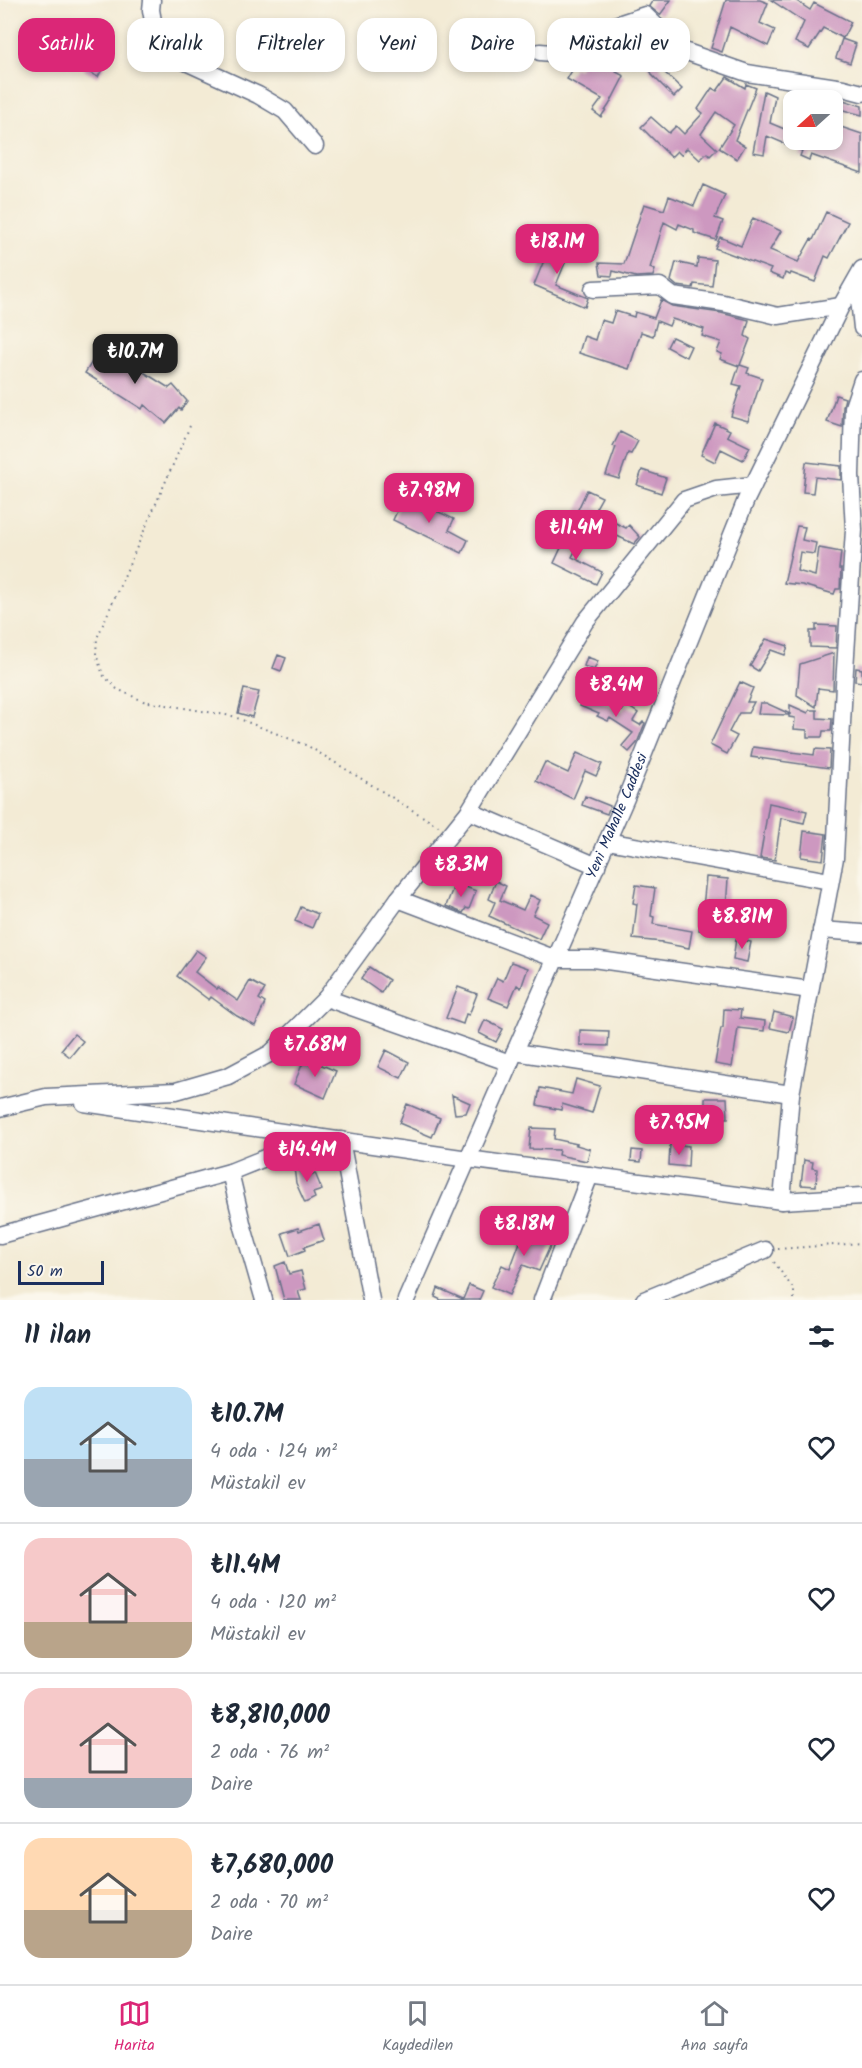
<!DOCTYPE html>
<html lang="tr">
<meta charset="utf-8">
<style>
:root{--surface:#fff;--page:#f6f6f7;--text:#1f2937;--muted:#747a83;--line:#e0e1e3;--accent:#db2777}
body{margin:0;font-family:Kalam,sans-serif;background:var(--page);color:var(--text);height:100vh;display:flex;flex-direction:column;font-size:22px;white-space:nowrap}
*{box-sizing:border-box;margin:0}
p{font-size:20px;color:var(--muted)}
.icon{flex:none;width:33px;height:33px;fill:none;stroke:currentColor;stroke-width:2;stroke-linecap:round;stroke-linejoin:round}
.map{position:relative;height:1300px;overflow:hidden}
.drawer{display:flex;flex-direction:column;background:var(--surface);flex:1}
.drawer>*{flex:none}
.guide{position:absolute;left:18px;top:18px;width:826px;height:54px;display:flex;gap:12px}
.needle{width:39px;rotate:249deg}
.fabs{position:absolute;left:783px;top:90px;display:grid;gap:12px}
.fabs a{display:grid;place-items:center;width:60px;height:60px;border-radius:12px;background:var(--surface);box-shadow:0 3px 9px #0003;font-size:30px}
.scale{position:absolute;left:18px;bottom:15px;width:86px;box-sizing:border-box;padding-left:6px;border:3px solid #1b2f5e;border-top:0;font-size:16px;line-height:21px;white-space:nowrap;color:#1b2f5e;-webkit-text-stroke:4px #fbf7ec;paint-order:stroke}
.price{position:absolute;translate:-50% -51px;padding:0 14px;border-radius:12px;background:var(--accent);color:#fff;font-size:20px;line-height:39px;filter:drop-shadow(0 2px 3px #0008)}
.price::after{content:'';position:absolute;left:50%;top:36px;width:18px;height:14px;margin-left:-9px;background:inherit;clip-path:polygon(0 0,100% 0,50% 100%)}
.price.active{background:#222;color:#fff}
ul{padding:0;list-style:none}
li{display:flex;align-items:center;gap:18px;height:150px;padding:0 24px}
li+li{border-top:2px solid var(--line)}
li span{display:grid;place-items:center;flex:none;width:168px;height:120px;border-radius:18px;color:#555}
li>.icon{margin-inline-start:auto}
span .icon{width:72px;height:72px;fill:#fffc;stroke-width:1}
li b{font-size:26px}
h2{display:flex;justify-content:space-between;align-items:center;height:72px;padding:0 24px;font-size:26px}
.chip{padding:0 21px;border-radius:18px;background:var(--surface);box-shadow:0 3px 9px #0003;font-size:21px;line-height:54px}
.chip.active{background:var(--accent);color:#fff}
.tab-bar{display:flex;justify-content:space-around;align-items:center;height:84px;border-top:2px solid var(--line);background:var(--surface);font-size:16px;color:var(--muted)}
.tab-bar a{display:grid;justify-items:center;gap:3px}
.tab-bar .active{color:var(--accent)}
.map>svg:first-child{display:block}
.building{fill:#cd98c0}
.lines{fill:none;stroke-linecap:round;stroke-linejoin:round}
.minor-casing{stroke:#677188;stroke-width:19}
.path{stroke:#677188;stroke-width:2;stroke-dasharray:1.5 4.5;stroke-linecap:butt}
.minor{stroke:#fff;stroke-width:16}
.labels{text-anchor:middle;dominant-baseline:central;stroke-width:4.5;stroke-linejoin:round;paint-order:stroke}
.street-label{font-size:15px;fill:#1b2f5e;stroke:#fbf7ec}
</style>
<div class="map">
<svg width="862" height="1300" viewBox="0 0 862 1300">
<rect width="100%" height="100%" fill="#fbf7ec"/>
<filter id="ink" filterUnits="userSpaceOnUse"><feTurbulence type="fractalNoise" baseFrequency=".0167" numOctaves="2"/><feDisplacementMap in="SourceGraphic" scale="12" xChannelSelector="R" yChannelSelector="G"/><feConvolveMatrix kernelMatrix="1 2 1 2 8 2 1 2 1" color-interpolation-filters="sRGB"/></filter>
<filter id="wash" filterUnits="userSpaceOnUse"><feTurbulence type="fractalNoise" baseFrequency=".008" numOctaves="4" result="noise"/><feDisplacementMap in="SourceGraphic" scale="24" xChannelSelector="R" yChannelSelector="G"/><feGaussianBlur stdDeviation="1.35" result="paint"/><feColorMatrix in="noise" values="0 0 0 0 0 0 0 0 0 0 0 0 0 0 0 0 0 1.4 0 .05"/><feComposite in="paint" operator="in"/></filter>
<g filter="url(#wash)">
<rect width="100%" height="100%" fill="#f3ebd5"/>
<g id="blocks">
<path class="building" d="M653,0H671L660,15L649,6Z
M726,0H760L768,3L760,23L775,30L768,46L730,27L722,52L711,48Z
M771,0H795L810,10L814,3L851,22L843,38L823,28L809,49L795,42L804,22Z
M647,32L659,43L651,48L662,70L682,89L674,97L653,76L634,38Z
M842,39L856,44L850,63L836,58Z
M599,41L611,46L613,42L627,49L616,72L624,76L609,105L601,117L593,111L602,99L567,79L574,67L578,69L593,43Z
M92,55L106,62L98,77L84,70Z
M727,77L745,88L746,84L756,88L735,140L745,146L737,159L719,148L734,125L716,112L701,134L717,149L710,156L707,153L700,160L687,148L681,155L677,151L671,157L641,127L651,117L669,133L676,126L684,134L703,113L698,109L712,88L717,91Z
M764,91L775,96L770,123L794,133V140H808L818,144L819,140H832V124L862,134V173L811,155L809,160L800,156L802,151L767,136L764,154L753,152Z
M834,97L862,106V115L832,107Z
M703,185L725,195L715,218L723,221L716,240L694,233V230L679,224L677,229L664,222L650,268L655,270L653,276L636,277L613,271L612,276L601,275L599,263L624,264L644,204L664,210L669,196L694,206Z
M826,212L848,222L829,258L825,256L815,282L791,273L790,275L785,273L783,279L769,273L771,269L715,248L720,237L741,246L753,218L781,231L770,250L798,262L811,239L813,240Z
M551,243L570,251L556,285L588,298L585,307L534,285Z
M698,258L715,260L712,286L694,284L693,288L677,286L671,281L676,262L697,267Z
M661,300L672,306L721,313L749,320L745,336L750,339L740,365L749,368L747,373L762,378L748,421L731,416L741,386L733,384L739,366L720,359L722,354L717,352L721,342L702,336L704,329L672,319L669,326L657,321L653,336L641,332L629,369L579,353L584,336L595,340L601,320L611,323L615,311L634,317L635,312L654,318Z
M672,337L691,346L686,357L667,347Z
M102,346L169,388L173,385L187,401L181,410L179,408L166,423L144,405L142,409L85,373Z
M836,395L845,398L843,406L842,427L827,422Z
M715,423L730,430L727,436L750,447L743,460L721,449L715,462L701,455Z
M620,432L638,441L631,454L628,453L619,479L606,475L616,447L613,446Z
M806,462L841,466V480L815,477L813,493L803,492Z
M642,470L666,478L661,493L637,485Z
M587,490L602,497L596,508L607,513L605,518L626,528L629,525L640,537L634,544L575,516Z
M404,496L454,519L449,530L468,540L462,553L393,520Z
M797,526L805,527L802,540L816,543L814,554L800,552L797,571L815,576L819,548L841,552L839,569H841L840,589H836L834,594L802,585L784,583Z
M567,535L580,542L572,557L602,572L596,584L554,563Z
M816,625L837,626L836,648L810,647V631H816Z
M766,639L788,646L785,655L771,650L758,671L750,666Z
M834,653L833,690L818,688L816,707L797,695L800,664Z
M278,655L286,658L281,671L273,668Z
M587,657L598,661L594,670L584,666Z
M856,668L862,669V682L855,681Z
M740,682L753,688L747,702H754L748,713H739L729,732L737,736L727,754L710,745Z
M244,689L259,692L252,717L238,713Z
M585,694L622,711L626,705L638,713L633,721L640,725L643,722L645,723L637,743L629,752L622,746L633,733L610,718L608,721L597,716L599,714L580,706Z
M760,703H766L790,714V705L808,713L810,710H817V718L832,719L831,731H823L822,737H807V730L794,729L795,718L789,717V715L758,714Z
M753,747L814,755L815,749L830,750L829,768L751,757Z
M577,753L602,764L596,776L585,771L573,799L536,781L545,762L568,773Z
M585,796L610,806L607,814L582,805Z
M769,803L807,811L804,823L781,818L775,860L760,858Z
M804,831L826,834L823,860L801,857Z
M706,877L728,879L725,922L732,923L731,932L699,930L702,918Z
M496,881L506,886L500,900L523,910L530,895L540,900L533,915L547,922L539,939L489,916L495,902L489,899Z
M455,883L476,891L469,909L466,908L463,913L446,906Z
M636,885L655,888L651,916L654,917L653,924L692,931L689,948L662,943V942L633,939L637,904L633,903Z
M301,907L318,914L312,928L295,921Z
M736,939L751,942L747,962L733,959Z
M196,950L206,957L195,972L217,989L218,987L238,1001L250,981L265,989L259,999L265,1003L255,1026L237,1016L211,997L209,1000L177,976Z
M511,962L528,968L521,988L517,985L508,1006L488,998L497,978L503,981Z
M369,967L389,980L381,993L361,979Z
M458,987L477,994L469,1015L466,1014L463,1024L446,1018Z
M724,1009L741,1010L740,1018L765,1021L764,1031L738,1028L732,1067L715,1064L721,1028H723Z
M774,1012L793,1017L789,1032L770,1028Z
M485,1020L503,1029L496,1042L479,1033Z
M580,1030L609,1031L608,1046L580,1045Z
M74,1034L83,1041L70,1057L61,1050Z
M386,1050L409,1062L401,1078L378,1067Z
M305,1058L336,1071L325,1098L294,1084Z
M576,1079L600,1086L592,1113L562,1104L561,1110L537,1105L540,1088L572,1094Z
M452,1095L470,1103L466,1113L455,1114Z
M705,1098H727L728,1118H692L691,1125L672,1122L674,1107L705,1110Z
M407,1104L440,1118L432,1137L399,1123Z
M531,1128L555,1129L554,1139L577,1144L576,1145L590,1149L587,1161L558,1155L559,1150L529,1149Z
M670,1144L689,1146L688,1167L669,1165Z
M632,1150L642,1151L641,1162L631,1161Z
M804,1160L813,1162L812,1168L817,1169L816,1186L801,1185Z
M310,1166L311,1175L315,1173L322,1190L313,1193L315,1198L305,1203L296,1183L294,1167Z
M527,1221L546,1225L543,1237L552,1242L539,1271L523,1265L509,1295L491,1287L502,1265L510,1269L520,1242L522,1243Z
M319,1224L324,1240L304,1247L305,1250L290,1256L282,1233L298,1228L299,1231Z
M285,1262L289,1274L301,1271L306,1289L298,1291L301,1300H284L275,1266Z
M469,1285L483,1291L479,1300H441L435,1297L438,1288L463,1299Z"/>
</g>
</g>
<g filter="url(#ink)">
<use href="#blocks" fill-opacity="0" stroke="#677188" stroke-width="1.5"/>
<g class="lines">
<g class="minor-casing">
<g id="minor">
<path d="M152,0L151,10L155,32L162,46L186,62L258,95L285,111L315,146"/>
<path d="M540,52L564,54L585,35L645,15L681,50L747,73L843,88L862,93"/>
<path d="M862,285L859,299L862,328"/>
<path d="M593,289L660,286L673,296L723,303L778,316L841,306"/>
<path d="M469,811L597,866"/>
<path d="M607,841L830,881"/>
<path d="M398,899L556,959H593L810,990"/>
<path d="M821,930L862,933"/>
<path d="M326,998L510,1063"/>
<path d="M515,1052L791,1094"/>
<path d="M84,1103L468,1159L782,1201L862,1196"/>
<path d="M0,1108L46,1097L176,1091L228,1076L271,1053L326,998L398,899L469,811L585,622L684,500L716,489L753,485"/>
<path d="M341,1140L371,1300"/>
<path d="M230,1172L243,1227L264,1300"/>
<path d="M782,1201L791,1094L835,858L844,685L854,530L851,475L853,407L862,380"/>
<path d="M0,1235L230,1172L317,1137"/>
<path id="s1" d="M406,1300L626,798L746,500L841,306L862,269"/>
<path d="M542,1300L590,1175"/>
<path d="M644,1300L765,1250"/>
</g>
</g>
<path class="path" d="M190,426L97,638L96,654L103,675L117,689L143,701L232,716L308,746L440,827
M778,1249L862,1243
M774,1262L794,1290V1300"/>
<use href="#minor" class="minor"/>
</g>
</g>
<g class="labels">
<g class="street-label">
<text stroke="none"><textPath href="#s1" startOffset="528">Yeni Mahalle Caddesi</textPath></text>
</g>
</g>
</svg>
<div class="fabs">
<a><svg class="needle" viewBox="-14 -14 28 28"><path d="M0-13l5 13h-10z" fill="#e53935"/><path d="M0 13l5-13h-10z" fill="#747a83"/></svg></a>
</div>
<div class="scale">50 m</div>
<b class="price" style="left:557px;top:275px">₺18.1M</b>
<b class="price active" style="left:135px;top:385px">₺10.7M</b>
<b class="price" style="left:429px;top:524px">₺7.98M</b>
<b class="price" style="left:576px;top:561px">₺11.4M</b>
<b class="price" style="left:616px;top:718px">₺8.4M</b>
<b class="price" style="left:461px;top:898px">₺8.3M</b>
<b class="price" style="left:742px;top:950px">₺8.81M</b>
<b class="price" style="left:315px;top:1078px">₺7.68M</b>
<b class="price" style="left:679px;top:1156px">₺7.95M</b>
<b class="price" style="left:307px;top:1183px">₺14.4M</b>
<b class="price" style="left:524px;top:1257px">₺8.18M</b>
<div class="guide">
<a class="chip active">Satılık</a>
<a class="chip">Kiralık</a>
<a class="chip">Filtreler</a>
<a class="chip">Yeni</a>
<a class="chip">Daire</a>
<a class="chip">Müstakil ev</a>
</div>
</div>
<section class="drawer">
<h2>11 ilan<svg class="icon" aria-label="filters" viewBox="0 0 24 24"><path d="M4 7h16M4 17h16"/><circle cx="9" cy="7" r="2"/><circle cx="15" cy="17" r="2"/></svg></h2>
<ul>
<li><span style="background:linear-gradient(#bfe0f5 60%,#9aa5b1 0)"><svg class="icon" aria-label="home" viewBox="0 0 24 24"><path d="M3 11l9-7 9 7M6 9v11h12V9"/></svg></span><div><b>₺10.7M</b><p>4 oda · 124 m²</p><p>Müstakil ev</p></div><svg class="icon" aria-label="heart" viewBox="0 0 24 24"><path d="M12 20l-8-8c-3-5 5-10 8-4 3-6 11-1 8 4z"/></svg></li>
<li><span style="background:linear-gradient(#f6c9c9 70%,#b9a48a 0)"><svg class="icon" aria-label="home" viewBox="0 0 24 24"><path d="M3 11l9-7 9 7M6 9v11h12V9"/></svg></span><div><b>₺11.4M</b><p>4 oda · 120 m²</p><p>Müstakil ev</p></div><svg class="icon" aria-label="heart" viewBox="0 0 24 24"><path d="M12 20l-8-8c-3-5 5-10 8-4 3-6 11-1 8 4z"/></svg></li>
<li><span style="background:linear-gradient(#f6c9c9 75%,#9aa5b1 0)"><svg class="icon" aria-label="home" viewBox="0 0 24 24"><path d="M3 11l9-7 9 7M6 9v11h12V9"/></svg></span><div><b>₺8,810,000</b><p>2 oda · 76 m²</p><p>Daire</p></div><svg class="icon" aria-label="heart" viewBox="0 0 24 24"><path d="M12 20l-8-8c-3-5 5-10 8-4 3-6 11-1 8 4z"/></svg></li>
<li><span style="background:linear-gradient(#ffd9b3 60%,#b9a48a 0)"><svg class="icon" aria-label="home" viewBox="0 0 24 24"><path d="M3 11l9-7 9 7M6 9v11h12V9"/></svg></span><div><b>₺7,680,000</b><p>2 oda · 70 m²</p><p>Daire</p></div><svg class="icon" aria-label="heart" viewBox="0 0 24 24"><path d="M12 20l-8-8c-3-5 5-10 8-4 3-6 11-1 8 4z"/></svg></li>
</ul>
</section>
<nav class="tab-bar">
<a class="active"><svg class="icon" aria-label="map" viewBox="0 0 24 24"><path d="M3 6l6-2 6 2 6-2v14l-6 2-6-2-6 2zM9 4v14M15 6v14"/></svg>Harita</a>
<a><svg class="icon" aria-label="saved" viewBox="0 0 24 24"><path d="M7 4h10v16l-5-4-5 4z"/></svg>Kaydedilen</a>
<a><svg class="icon" aria-label="home" viewBox="0 0 24 24"><path d="M3 11l9-7 9 7M6 9v11h12V9"/></svg>Ana sayfa</a>
</nav>
